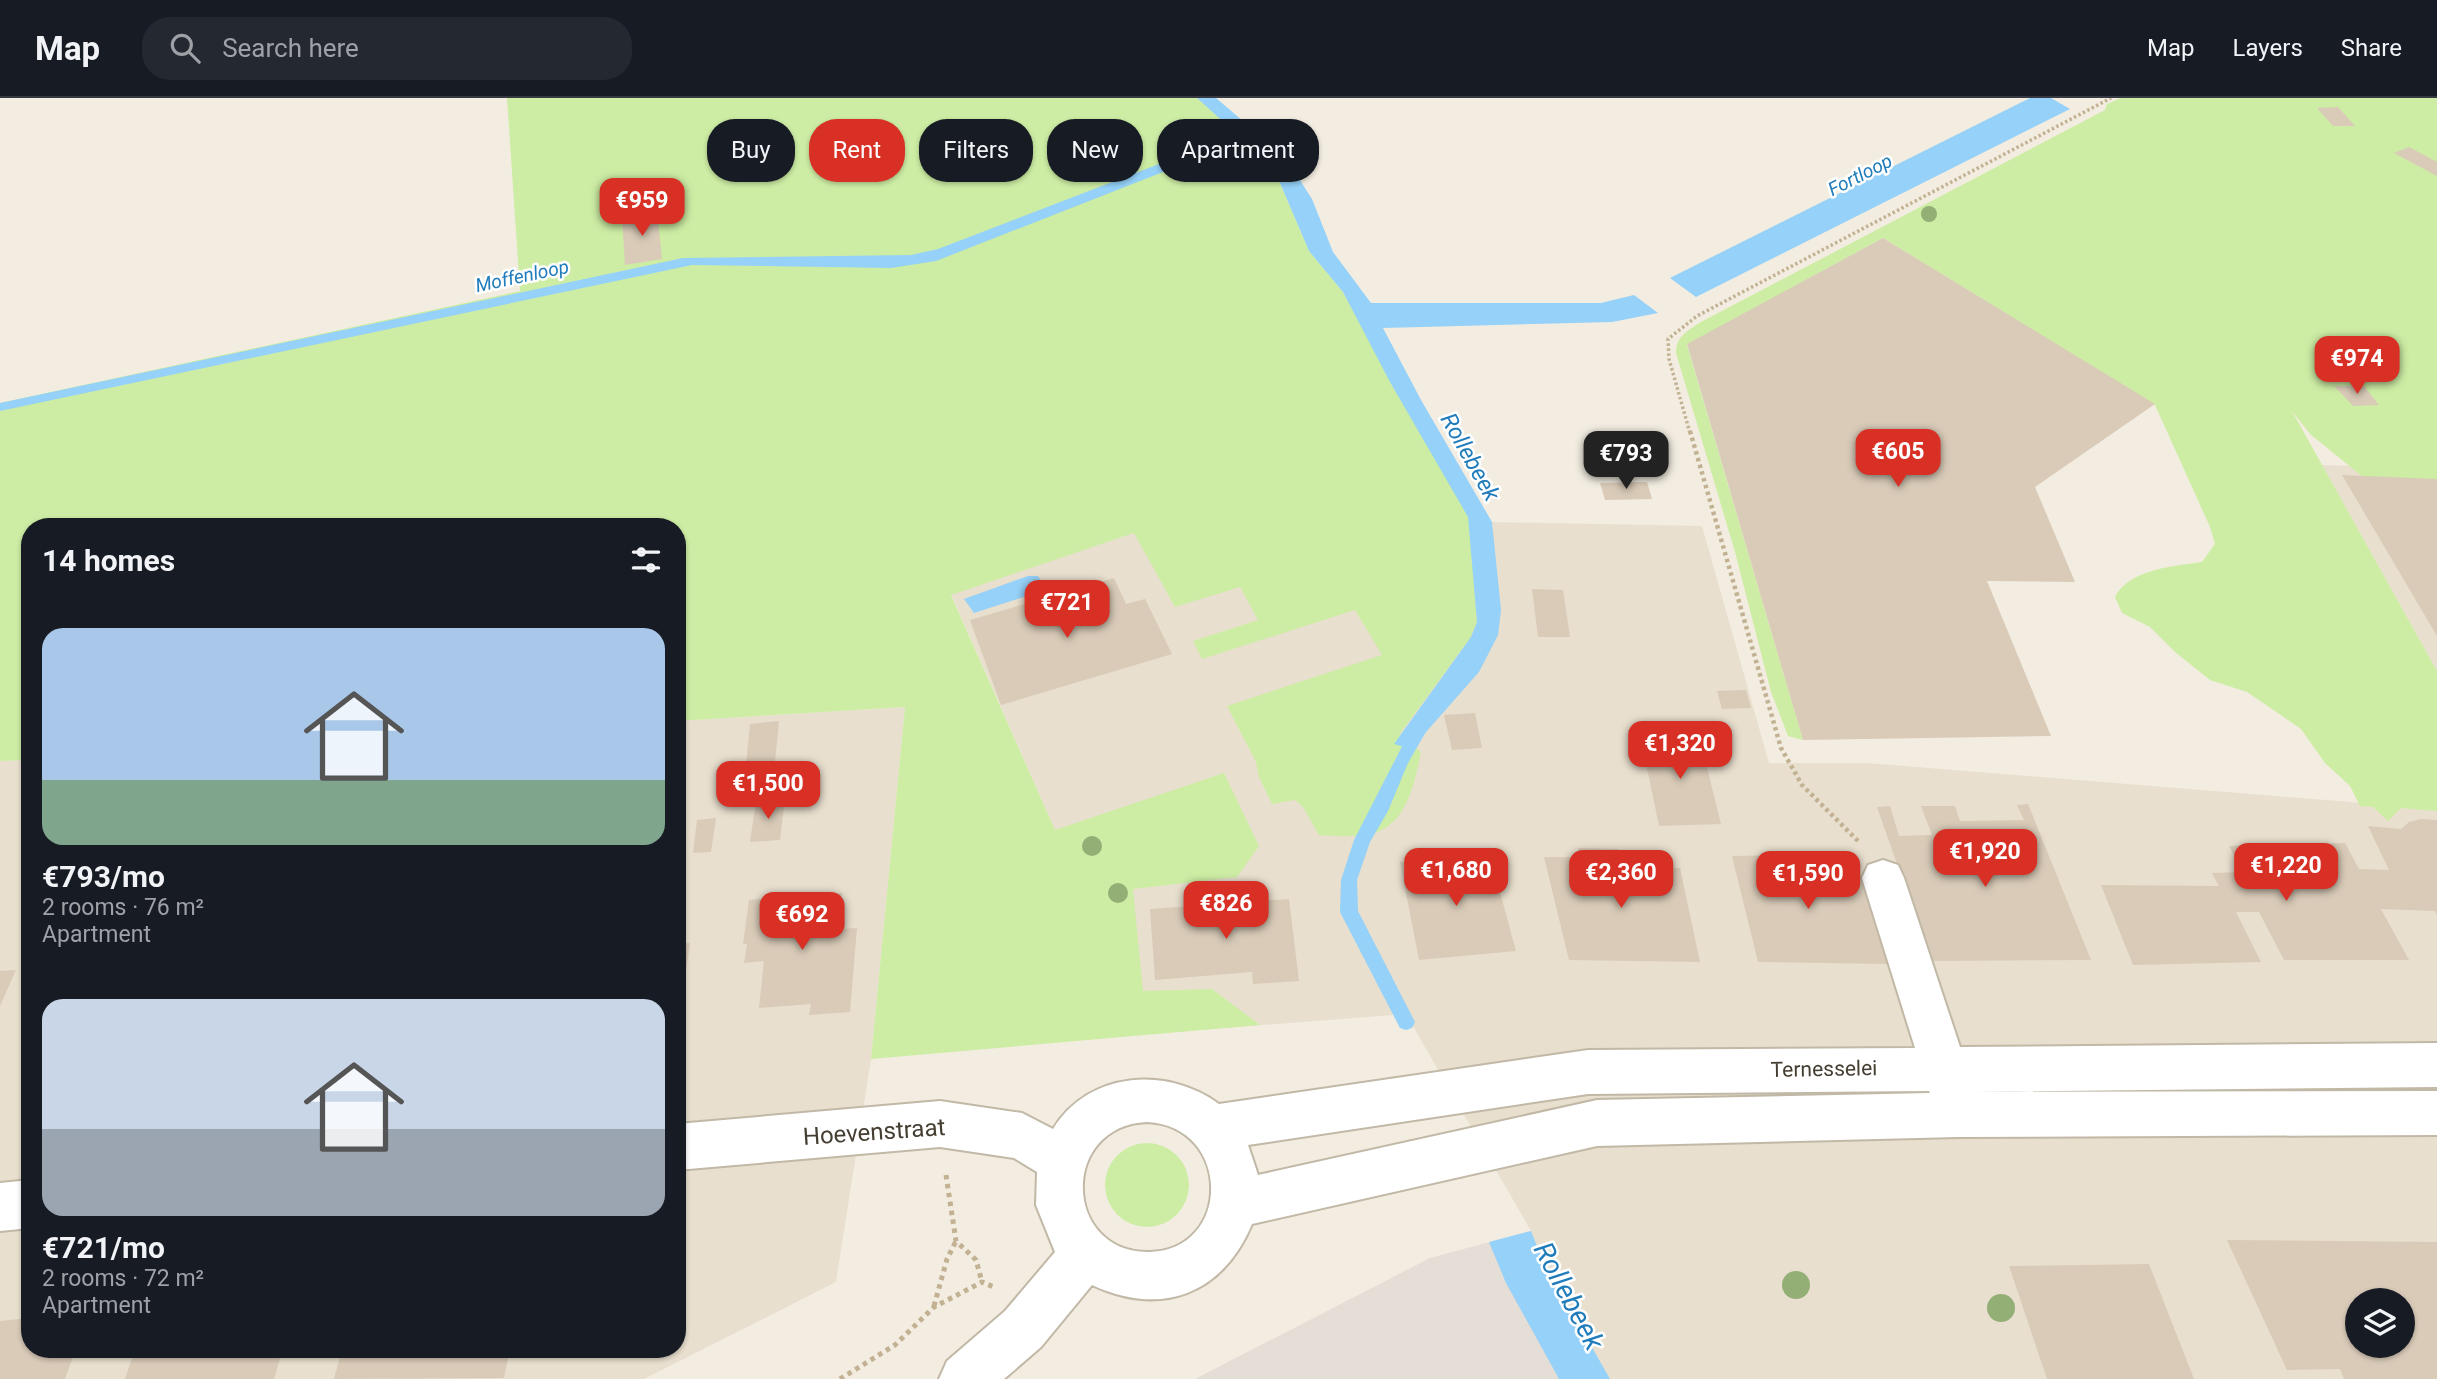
<!DOCTYPE html>
<meta charset="utf-8">
<style>
:root{--surface:#171b24;--page:#242831;--text:#f1f3f6;--muted:#9ea1a6;--line:#363941;--accent:#d93025}
body{margin:0;font-family:Roboto,sans-serif;background:var(--page);color:var(--text);height:100vh;display:flex;flex-direction:column;font-size:26px;white-space:nowrap}
*{box-sizing:border-box;margin:0}
p{font-size:23px;color:var(--muted)}
.icon{flex:none;width:38px;height:38px;fill:none;stroke:currentColor;stroke-width:2;stroke-linecap:round;stroke-linejoin:round}
.map{position:relative;flex:1;overflow:hidden}
.side{position:absolute;left:21px;top:420px;width:665px;height:840px;display:flex;flex-direction:column;background:var(--surface);border-radius:28px;box-shadow:0 2px 5px #0004}
.side>*{flex:none}
.hud{position:absolute;left:707px;top:21px;width:665px;height:63px;display:flex;gap:14px}
.fabs{position:absolute;left:2345px;top:1190px;display:grid;gap:14px}
.fabs a{display:grid;place-items:center;width:70px;height:70px;border-radius:50%;background:var(--surface);box-shadow:0 2px 5px #0004;font-size:35px}
.price{position:absolute;translate:-50% -60px;padding:0 16px;border-radius:14px;background:var(--accent);color:#fff;font-size:23px;line-height:46px;filter:drop-shadow(0 2px 4px #0008)}
.price::after{content:'';position:absolute;left:50%;top:42px;width:21px;height:16px;margin-left:-10px;background:inherit;clip-path:polygon(0 0,100% 0,50% 100%)}
.price.on{background:#222;color:#fff}
ul{padding:0;list-style:none}
li{display:grid;align-content:center;gap:14px;height:371px;padding:0 21px}
li span{display:grid;place-items:center;height:217px;border-radius:21px;color:#555}
li>.icon{margin-inline-start:auto}
span .icon{width:126px;height:126px;fill:#fffc;stroke-width:1}
li b{font-size:30px}
h2{display:flex;justify-content:space-between;align-items:center;height:84px;padding:0 21px;font-size:30px}
.chip{padding:0 24px;border-radius:28px;background:var(--surface);box-shadow:0 2px 5px #0004;font-size:24px;line-height:63px}
.chip.on{background:var(--accent);color:#fff}
header{display:flex;align-items:center;gap:42px;box-sizing:border-box;height:98px;padding:0 35px;background:var(--surface);border-bottom:2px solid var(--line)}
header strong{font-size:33px}
nav{display:flex;gap:38px;margin-inline-start:auto;font-size:24px}
.search{width:490px;height:63px;background:var(--page);display:flex;align-items:center;gap:18px;box-sizing:border-box;padding:0 24px;border-radius:28px;color:var(--muted);font-size:26px}
.map>svg:first-child{display:block}
.residential{fill:#e8dfce;fill-rule:evenodd}
.industrial{fill:#e4ded7}
.green{fill:#cdeda4}
.water{fill:#95d1f8}
.lines{fill:none;stroke-linecap:round;stroke-linejoin:round}
.stream{fill:#95d1f8;fill-rule:evenodd}
.building{fill:#d9cbb8;fill-rule:evenodd}
.minor-casing{stroke:#c1b8a6;stroke-width:4}
.path-far2{stroke:#c2b192;stroke-width:3.5;stroke-dasharray:2.5 2.5;stroke-linecap:butt}
.path-far1{stroke:#c2b192;stroke-width:4.5;stroke-dasharray:3.5 3.5;stroke-linecap:butt}
.path{stroke:#c2b192;stroke-width:5;stroke-dasharray:4.5 4.5;stroke-linecap:butt}
.minor{fill:#fff;fill-rule:evenodd}
.tree{fill:#93af76}
.labels{text-anchor:middle;dominant-baseline:central;stroke-width:5;stroke-linejoin:round;paint-order:stroke}
.far-water-label{font-size:19px;font-style:italic;fill:#207cbb;stroke:#fff}
.street-label{font-size:21px;fill:#443d31;stroke:#fff}
.water-label{font-size:23px;font-style:italic;fill:#207cbb;stroke:#fff}
.near-street-label{font-size:24px;fill:#443d31;stroke:#fff}
.near-water-label{font-size:28px;font-style:italic;fill:#207cbb;stroke:#fff}
</style>
<header>
<strong>Map</strong>
<div class="search"><svg class="icon" aria-label="search" viewBox="0 0 24 24"><circle cx="10" cy="10" r="6"/><path d="M15 15l6 6"/></svg>Search here</div>
<nav><a>Map</a><a>Layers</a><a>Share</a></nav>
</header>
<div class="map">
<svg width="2437" height="1281" viewBox="0 0 2437 1281">
<rect width="100%" height="100%" fill="#f3ede1"/>
<path class="residential" d="M2322,367L2437,371V573Z
M1469,419L1492,424L1702,428L1769,665H1867L2437,711V1281H1610L1543,1163L1531,1133L1406,916L1134,937L1055,732L951,496L1134,435ZM2357,1202H2403V1248H2357Z
M905,609L871,961L836,1184L644,1281H0V663L30,662V1251H677V623Z"/>
<path class="industrial" d="M1531,1133L1543,1163L1610,1281H1195L1430,1160Z"/>
<path class="green" d="M507,0H1197L1247,44L1280,85L1309,153L1343,194L1469,419L1477,524L1471,539L1399,637L1421,654C1415,683 1407,726 1374,735C1356,740 1337,738 1319,737L1303,709L1295,702L1272,706L1259,679L1256,664L1227,608L1382,557L1355,512L1202,561L1193,543L1258,522L1240,489L1175,509L1134,435L951,497L1055,732L1224,675L1259,748L1237,779L1133,791L1143,893L1212,891L1260,927L871,961L905,609L677,623V429H30V662L0,663V305L520,193Z
M2121,0H2437V397L2379,392L2310,336L2292,313L2437,573V713L2401,710L2388,723L2373,709L2360,708L2350,688L2325,665L2301,631L2247,594L2210,582L2175,554L2150,529L2122,515L2115,499C2129,471 2175,468 2202,464L2215,446L2210,429L2155,307L1883,140L1687,247L1803,642L1788,638L1771,594L1735,454L1676,255C1676,239 1686,234 1699,225L2105,12L2107,6Z
M1105 1087a42 42 0 1 1 84 0a42 42 0 1 1-84 0Z"/>
<path class="water" d="M1197,0H1216L1264,41L1296,76L1312,101L1333,154L1371,205H1601L1634,197L1658,215L1612,224L1383,230L1421,302L1492,424L1501,512L1498,537L1479,574L1411,651L1394,646L1471,539L1477,524L1468,419L1390,284L1343,194L1309,153L1280,85L1247,44L1191,63L936,163L891,170L692,167L0,313V305L683,160L911,157L938,151L1237,36Z
M2030,0H2051L2070,11L1696,199L1670,180Z
M1028,478H1038L1044,488L1042,493L974,515L964,501Z
M1531,1133L1543,1163L1610,1281H1559L1506,1185L1489,1144Z"/>
<g class="lines">
<path class="stream" d="M1419,626L1425,627L1427,632L1408,665L1388,713L1370,744L1357,782L1358,813L1415,924L1412,930L1406,932L1400,930L1340,814L1341,782L1354,742L1413,627Z"/>
</g>
<path class="building" d="M2338,9L2355,28H2333L2317,10Z
M2409,49L2437,64V78L2394,55Z
M657,112L662,161L625,167L622,118Z
M1883,140L2155,306L2035,389L2075,484L1987,483L2051,638L1803,642L1687,246Z
M2334,288H2364L2379,307L2353,308Z
M2342,377L2437,381V538Z
M1647,384L1652,401L1605,402L1600,385Z
M1114,480L1126,506L1145,501L1172,556L1001,607L970,522Z
M1532,491L1563,492L1570,539H1538Z
M1746,592L1751,610L1722,611L1717,593Z
M1475,615L1482,650L1452,652L1444,617Z
M779,623L775,663L746,667L750,626Z
M1668,633H1698L1721,726L1659,728L1641,641L1664,640L1668,655H1673Z
M785,701L780,742L750,744L756,703Z
M2028,706L2091,862L1931,863L1877,709L1890,708L1899,738L1932,737L1921,708H1955L1960,723L2024,722L2017,707Z
M716,720L711,754L693,755L697,722Z
M2421,721L2437,722V817L2435,813L2381,811L2409,862H2284L2259,814H2236L2261,864L2133,867L2101,787L2219,788L2212,775L2243,774L2229,748L2345,745L2359,771L2389,772L2368,728L2401,731L2409,724Z
M1578,750L1619,751L1621,771L1680,770L1700,864L1569,862L1544,759H1580Z
M1490,757L1516,853L1419,862L1400,764Z
M1792,757L1794,763L1857,765L1889,866L1758,864L1732,758Z
M842,795L838,831L857,830L850,914L809,917L811,906L759,910L764,863L744,865L747,846H743L749,802Z
M1289,801L1299,883L1253,886L1252,874L1155,882L1150,811Z
M690,845L679,920L677,919V846Z
M16,872L0,908V873Z
M2227,1142L2437,1144V1281H2344L2340,1271L2287,1272ZM2357,1202H2403V1248H2357Z
M2149,1166L2194,1281H2047L2009,1168Z
M30,1220V1251H76L65,1281H0V1223Z
M135,1251H283L274,1281H125Z
M342,1251H510L504,1280L334,1281Z"/>
<g class="lines">
<g class="minor-casing">
<path id="minor" d="M1883,762L1898,767L1904,780L1960,949L2437,945V989L1972,994L2437,993V1037L1958,1039L1597,1048L1252,1126C1222,1197 1161,1219 1092,1187L1041,1249L1004,1281H939L947,1263L1005,1213L1055,1154L1036,1107L1037,1074L1014,1060L940,1049L677,1072V1026L940,1003L1022,1015L1053,1031C1089,973 1167,968 1219,1006L1588,952L1915,950L1862,780L1868,767ZM1929,993L1930,995L1597,1002L1258,1077L1248,1047L1588,996ZM1147,1024C1232,1028 1232,1152 1150,1154C1063,1156 1059,1028 1147,1024Z
M30,1082V1130L0,1133V1085Z"/>
</g>
<path class="path-far2" d="M1690,335L1669,261L1668,241L1697,218L2111,0"/>
<path class="path-far1" d="M1690,333L1781,650L1802,687L1859,744"/>
<path class="path" d="M946,1077L956,1143L976,1162L982,1184
M934,1208L947,1161L956,1143
M840,1281L895,1247L934,1209L982,1184L994,1189"/>
<use href="#minor" class="minor"/>
</g>
<g class="tree">
<circle cx="1929" cy="116" r="8"/>
<circle cx="1092" cy="748" r="10"/>
<circle cx="1118" cy="795" r="10"/>
<circle cx="1796" cy="1187" r="14"/>
<circle cx="2001" cy="1210" r="14"/>
</g>
<g class="labels">
<g class="far-water-label">
<text transform="translate(1860 77) rotate(-27)">Fortloop</text>
<text transform="translate(522 178) rotate(-12)">Moffenloop</text>
</g>
<g class="street-label">
<text transform="translate(1824 971) rotate(-1)">Ternesselei</text>
</g>
<g class="water-label">
<text transform="translate(1470 359) rotate(61)">Rollebeek</text>
</g>
<g class="near-street-label">
<text transform="translate(874 1034) rotate(-4)">Hoevenstraat</text>
</g>
<g class="near-water-label">
<text transform="translate(1569 1198) rotate(62)">Rollebeek</text>
</g>
</g>
</svg>
<div class="fabs">
<a><svg class="icon" aria-label="layers" viewBox="0 0 24 24"><path d="M12 4l9 5-9 5-9-5zM3 14l9 5 9-5"/></svg></a>
</div>
<b class="price" style="left:642px;top:140px">€959</b>
<b class="price" style="left:2357px;top:298px">€974</b>
<b class="price" style="left:1898px;top:391px">€605</b>
<b class="price on" style="left:1626px;top:393px">€793</b>
<b class="price" style="left:1067px;top:542px">€721</b>
<b class="price" style="left:1680px;top:683px">€1,320</b>
<b class="price" style="left:768px;top:723px">€1,500</b>
<b class="price" style="left:1985px;top:791px">€1,920</b>
<b class="price" style="left:2286px;top:805px">€1,220</b>
<b class="price" style="left:1456px;top:810px">€1,680</b>
<b class="price" style="left:1621px;top:812px">€2,360</b>
<b class="price" style="left:1808px;top:813px">€1,590</b>
<b class="price" style="left:1226px;top:843px">€826</b>
<b class="price" style="left:802px;top:854px">€692</b>
<div class="hud">
<a class="chip">Buy</a>
<a class="chip on">Rent</a>
<a class="chip">Filters</a>
<a class="chip">New</a>
<a class="chip">Apartment</a>
</div>
<section class="side">
<h2>14 homes<svg class="icon" aria-label="filters" viewBox="0 0 24 24"><path d="M4 7h16M4 17h16"/><circle cx="9" cy="7" r="2"/><circle cx="15" cy="17" r="2"/></svg></h2>
<ul>
<li><span style="background:linear-gradient(#a9c7e8 70%,#7fa58c 0)"><svg class="icon" aria-label="home" viewBox="0 0 24 24"><path d="M3 11l9-7 9 7M6 9v11h12V9"/></svg></span><div><b>€793/mo</b><p>2 rooms · 76 m²</p><p>Apartment</p></div></li>
<li><span style="background:linear-gradient(#c9d6e8 60%,#9aa5b1 0)"><svg class="icon" aria-label="home" viewBox="0 0 24 24"><path d="M3 11l9-7 9 7M6 9v11h12V9"/></svg></span><div><b>€721/mo</b><p>2 rooms · 72 m²</p><p>Apartment</p></div></li>
</ul>
</section>
</div>
